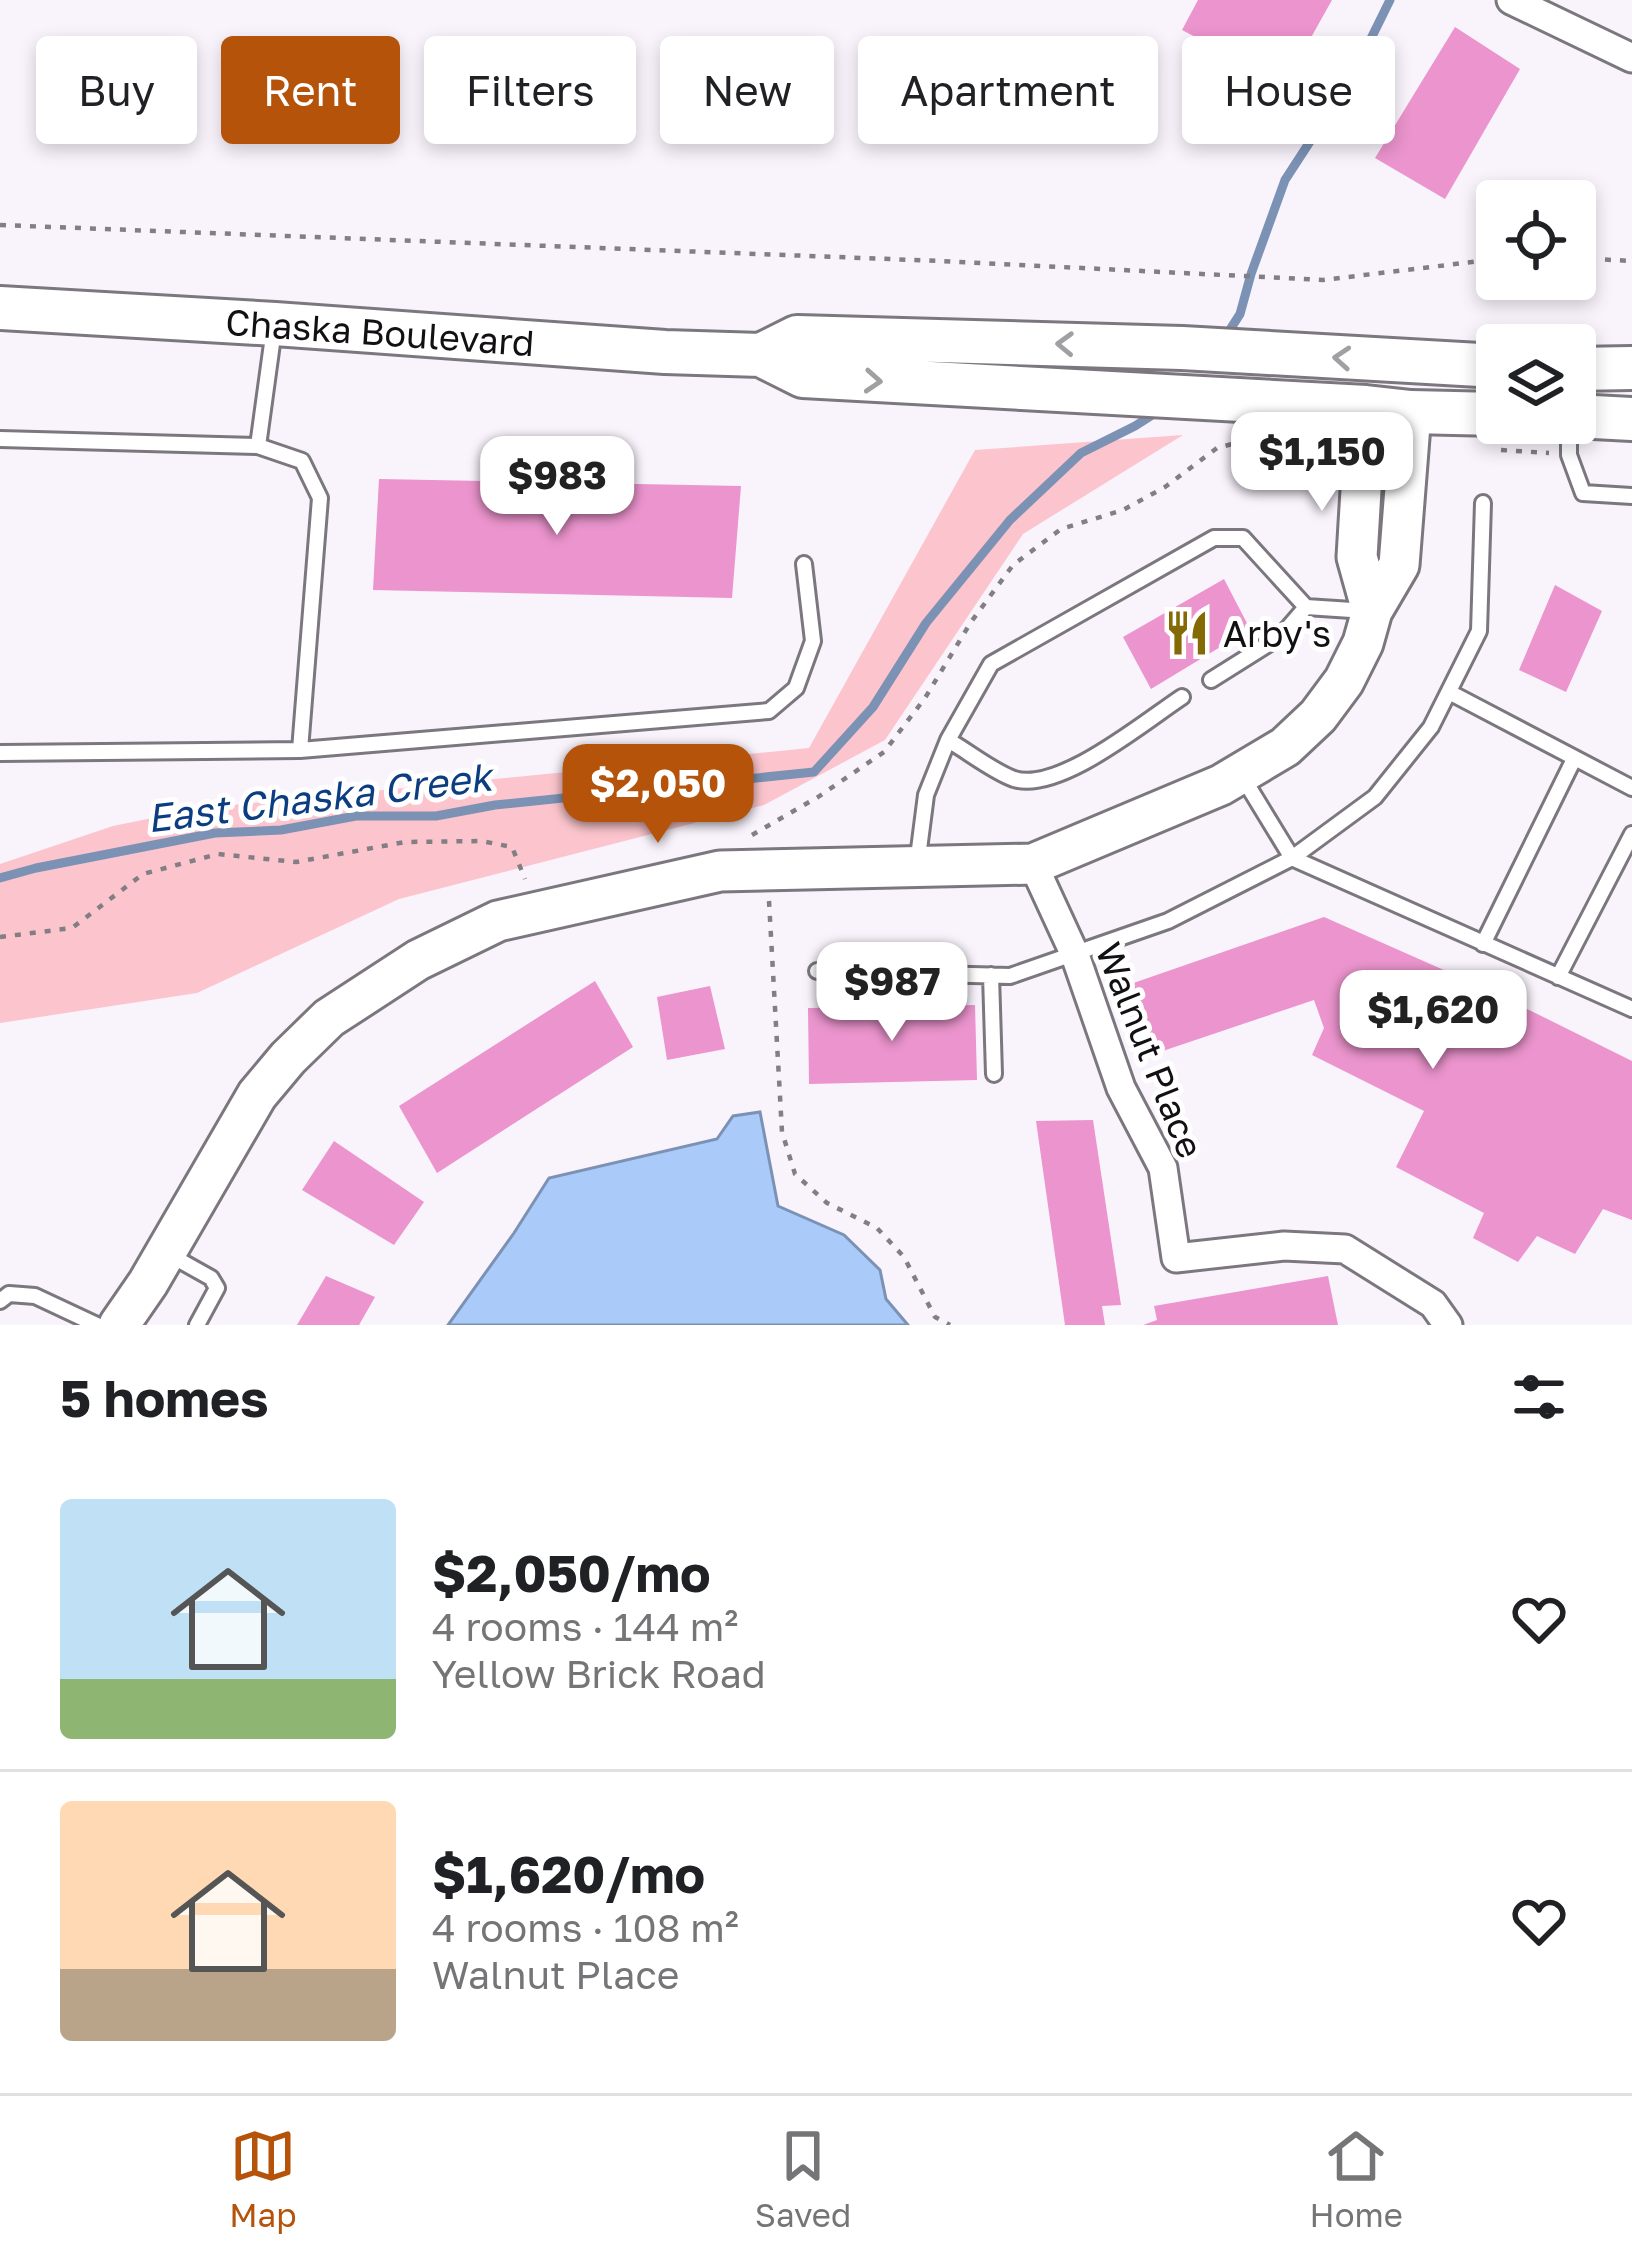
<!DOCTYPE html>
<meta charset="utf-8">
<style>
:root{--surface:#fff;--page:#f2f2f2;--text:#202124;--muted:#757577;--line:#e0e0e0;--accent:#b45309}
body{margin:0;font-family:"Golos Text",sans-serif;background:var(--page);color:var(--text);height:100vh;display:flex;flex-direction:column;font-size:45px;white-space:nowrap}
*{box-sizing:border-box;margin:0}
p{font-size:39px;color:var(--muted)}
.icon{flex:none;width:66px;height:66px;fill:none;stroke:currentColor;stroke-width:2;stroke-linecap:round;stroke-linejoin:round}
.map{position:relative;height:1325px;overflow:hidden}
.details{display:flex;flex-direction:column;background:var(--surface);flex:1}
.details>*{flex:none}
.hud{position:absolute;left:36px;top:36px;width:1560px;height:108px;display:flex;gap:24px}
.buttons{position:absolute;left:1476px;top:180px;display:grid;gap:24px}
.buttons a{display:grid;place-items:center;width:120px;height:120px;border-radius:12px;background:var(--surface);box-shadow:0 6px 18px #0003;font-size:60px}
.price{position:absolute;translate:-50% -102px;padding:0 27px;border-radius:24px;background:#fff;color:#222;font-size:39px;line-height:78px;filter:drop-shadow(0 3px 6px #0008)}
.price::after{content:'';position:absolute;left:50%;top:72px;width:36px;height:27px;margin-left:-18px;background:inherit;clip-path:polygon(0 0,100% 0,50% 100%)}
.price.current{background:var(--accent);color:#fff}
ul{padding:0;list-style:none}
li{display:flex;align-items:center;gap:36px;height:300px;padding:0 60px}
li+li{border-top:3px solid var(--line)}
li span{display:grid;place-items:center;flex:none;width:336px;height:240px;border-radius:12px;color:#555}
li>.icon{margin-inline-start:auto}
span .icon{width:144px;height:144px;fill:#fffc;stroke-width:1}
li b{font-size:51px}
h2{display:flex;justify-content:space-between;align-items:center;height:144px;padding:0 60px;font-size:51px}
.pill{padding:0 42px;border-radius:12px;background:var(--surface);box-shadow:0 6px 18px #0003;font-size:42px;line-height:108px}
.pill.current{background:var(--accent);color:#fff}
.dock{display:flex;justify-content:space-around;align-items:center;height:168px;border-top:3px solid var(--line);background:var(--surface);font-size:33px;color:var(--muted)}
.dock a{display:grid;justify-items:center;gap:6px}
.dock .current{color:var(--accent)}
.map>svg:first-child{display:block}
.green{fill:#fcc5cd}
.water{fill:#aacaf9;stroke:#7c92b4;stroke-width:3}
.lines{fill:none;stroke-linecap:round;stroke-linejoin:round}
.stream{stroke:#7c92b4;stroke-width:9}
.building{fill:#eb94cd}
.lane-casing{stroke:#7c777f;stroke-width:20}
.street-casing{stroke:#7c777f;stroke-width:33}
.secondary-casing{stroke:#7c777f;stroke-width:45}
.primary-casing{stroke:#7c777f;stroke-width:48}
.path{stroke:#827e84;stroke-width:4.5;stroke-dasharray:6 9;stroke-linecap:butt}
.lane{stroke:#fff;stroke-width:14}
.street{stroke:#fff;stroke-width:27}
.secondary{stroke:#fff;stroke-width:39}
.primary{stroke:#fff;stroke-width:42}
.oneway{stroke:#a09fa1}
.labels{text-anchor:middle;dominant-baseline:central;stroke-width:10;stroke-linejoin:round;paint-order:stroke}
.street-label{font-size:36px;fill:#121013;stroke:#fff}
.poi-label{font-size:36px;fill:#121013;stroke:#fff;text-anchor:start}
.water-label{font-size:39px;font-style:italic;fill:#0c3d80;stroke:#fff}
</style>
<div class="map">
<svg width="1632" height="1325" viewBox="0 0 1632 1325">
<rect width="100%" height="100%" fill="#f9f3fc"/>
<path class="green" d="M1183,435L1023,534L885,740L764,805L399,899L197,993L0,1023V864L113,826L202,808L809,748L975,450Z"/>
<path class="water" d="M760,1112L778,1206L844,1235L880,1270L886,1299L908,1325H448L514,1233L549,1178L717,1139L733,1116Z"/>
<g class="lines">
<path class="stream" d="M1224,339L1240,314L1251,274L1285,180L1352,77L1390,0
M0,878L36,868L215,833L281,830L356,816H436L495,805L814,772L873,707L926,623L1010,520L1081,453L1135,426L1157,412"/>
</g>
<path class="building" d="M1198,0H1332L1285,84L1182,30Z
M1455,27L1520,69L1445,199L1375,158Z
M379,479L741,486L732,598L373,590Z
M1224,579L1250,629L1151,689L1123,637Z
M1555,585L1602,611L1566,692L1519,670Z
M1324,917L1489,990L1632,1061V1220L1603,1209L1575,1254L1537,1236L1518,1262L1473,1238L1484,1213L1396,1167L1424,1111L1312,1055L1324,1028L1314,1000L1145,1057L1119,988Z
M595,981L633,1047L437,1173L399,1106Z
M710,986L725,1049L667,1060L657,997Z
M975,1005L977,1080L809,1084L808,1008Z
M1093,1120L1121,1305L1102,1306L1105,1325H1065L1036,1121Z
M334,1141L424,1202L394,1245L302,1190Z
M326,1276L375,1297L359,1325H297Z
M1328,1276L1338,1325H1143L1157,1320L1154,1306Z"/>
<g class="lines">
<g class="lane-casing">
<path id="lane" d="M1569,423V455L1583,493L1632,496
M0,439L258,446L274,329
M1211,680L1281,636L1306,607
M1449,692L1632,788
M948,740C969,752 992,771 1014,779C1059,793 1144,722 1182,697
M300,750L769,711L796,688L813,641L804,564
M0,753L300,750L320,498L302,461L258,446
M1242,776L1292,858L1632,1009
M917,865L926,795L948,740L991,664L1214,538H1243L1306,607L1367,611
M1483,944L1574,759
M817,971L1010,976L1168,921L1292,858L1375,797L1431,727L1479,631L1483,503
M991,975L994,1074
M1558,977L1632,834
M170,1255L211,1278L217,1288L197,1325
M0,1301L9,1294L35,1296L97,1325"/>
</g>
<g class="street-casing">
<path id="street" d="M1511,0L1632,58
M1033,864L1075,955L1121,1088L1163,1168L1176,1258L1284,1246L1345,1249L1433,1304L1448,1325"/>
</g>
<g class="secondary-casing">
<path id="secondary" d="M1366,407L1357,557L1372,611
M119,1325L148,1283L257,1095L288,1058L329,1018L418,960L498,921L720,871L1033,864L1221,785L1285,747L1318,716L1344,681L1363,643L1372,611L1399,565L1411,412"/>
</g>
<g class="primary-casing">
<path id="primary" d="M0,308L275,324L665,352L761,355L803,376L1366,407L1411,412L1497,414
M761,355L797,337L1182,348L1497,366
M1575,369L1632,368
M1575,416L1632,419"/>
</g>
<path class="path" d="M0,225L941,261L1323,280L1497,259
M1575,258L1632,261
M1501,450L1549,453
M752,835L818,797L884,752L925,698L971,622L1013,565L1061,529L1123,510L1165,487L1217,448L1240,442L1328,444
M769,901L782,1132L795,1174L827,1203L877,1228L904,1257L935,1317L950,1325
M0,937L72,928L143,874L218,854L296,862L405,842L481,841L512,847L525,879"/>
<use href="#lane" class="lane"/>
<use href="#street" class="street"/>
<use href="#secondary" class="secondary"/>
<use href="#primary" class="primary"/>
</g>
<defs><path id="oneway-chevron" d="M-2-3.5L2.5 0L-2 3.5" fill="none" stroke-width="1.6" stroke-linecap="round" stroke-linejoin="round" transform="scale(3)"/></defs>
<g class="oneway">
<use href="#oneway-chevron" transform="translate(1065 344) rotate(-178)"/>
<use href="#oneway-chevron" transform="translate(1342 358) rotate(-176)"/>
<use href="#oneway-chevron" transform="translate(873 381) rotate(4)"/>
</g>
<defs>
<g id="restaurant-bare" transform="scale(3.6)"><path d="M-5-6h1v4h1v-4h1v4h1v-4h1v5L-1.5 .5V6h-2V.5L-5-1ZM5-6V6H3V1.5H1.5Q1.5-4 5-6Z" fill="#846a04" stroke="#fff" stroke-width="2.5" paint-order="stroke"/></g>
</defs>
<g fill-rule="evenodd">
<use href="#restaurant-bare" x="1187" y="633"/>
</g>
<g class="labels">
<g class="street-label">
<text transform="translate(380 332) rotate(4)">Chaska Boulevard</text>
<text transform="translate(1150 1050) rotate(68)">Walnut Place</text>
</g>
<g class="poi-label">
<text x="1223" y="633">Arby's</text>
</g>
<g class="water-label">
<text transform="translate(319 797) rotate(-7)">East Chaska Creek</text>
</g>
</g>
</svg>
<div class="buttons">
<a><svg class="icon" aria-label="locate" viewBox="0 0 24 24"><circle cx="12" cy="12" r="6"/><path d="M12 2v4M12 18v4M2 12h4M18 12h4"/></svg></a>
<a><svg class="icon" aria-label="layers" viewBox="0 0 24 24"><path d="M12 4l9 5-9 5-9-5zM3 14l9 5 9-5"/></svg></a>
</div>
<b class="price" style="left:1322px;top:514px">$1,150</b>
<b class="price" style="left:557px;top:538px">$983</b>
<b class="price current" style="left:658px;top:846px">$2,050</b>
<b class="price" style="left:892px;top:1044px">$987</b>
<b class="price" style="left:1433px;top:1072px">$1,620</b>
<div class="hud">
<a class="pill">Buy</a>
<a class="pill current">Rent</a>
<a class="pill">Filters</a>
<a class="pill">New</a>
<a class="pill">Apartment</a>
<a class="pill">House</a>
</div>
</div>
<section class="details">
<h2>5 homes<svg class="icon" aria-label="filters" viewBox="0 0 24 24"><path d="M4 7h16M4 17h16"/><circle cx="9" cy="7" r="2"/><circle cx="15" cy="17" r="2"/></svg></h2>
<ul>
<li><span style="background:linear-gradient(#bfe0f5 75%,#8fb573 0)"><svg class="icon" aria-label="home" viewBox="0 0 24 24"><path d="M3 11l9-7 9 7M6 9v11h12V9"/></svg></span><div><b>$2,050/mo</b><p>4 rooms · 144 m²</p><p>Yellow Brick Road</p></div><svg class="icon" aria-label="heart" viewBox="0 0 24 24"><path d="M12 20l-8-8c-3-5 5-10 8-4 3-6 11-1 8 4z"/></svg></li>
<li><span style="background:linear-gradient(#ffd9b3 70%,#b9a48a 0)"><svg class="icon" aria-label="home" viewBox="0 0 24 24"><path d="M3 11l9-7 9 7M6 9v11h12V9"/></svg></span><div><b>$1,620/mo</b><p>4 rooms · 108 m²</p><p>Walnut Place</p></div><svg class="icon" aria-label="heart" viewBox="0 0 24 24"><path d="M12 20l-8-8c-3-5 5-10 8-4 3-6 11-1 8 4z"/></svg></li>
</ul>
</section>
<nav class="dock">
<a class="current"><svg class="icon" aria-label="map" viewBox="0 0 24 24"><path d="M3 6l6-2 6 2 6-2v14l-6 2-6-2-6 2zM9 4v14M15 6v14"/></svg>Map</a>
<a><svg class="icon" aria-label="saved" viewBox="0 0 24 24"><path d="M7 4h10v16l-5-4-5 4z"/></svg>Saved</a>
<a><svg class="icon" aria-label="home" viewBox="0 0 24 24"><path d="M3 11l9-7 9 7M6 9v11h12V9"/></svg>Home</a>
</nav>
